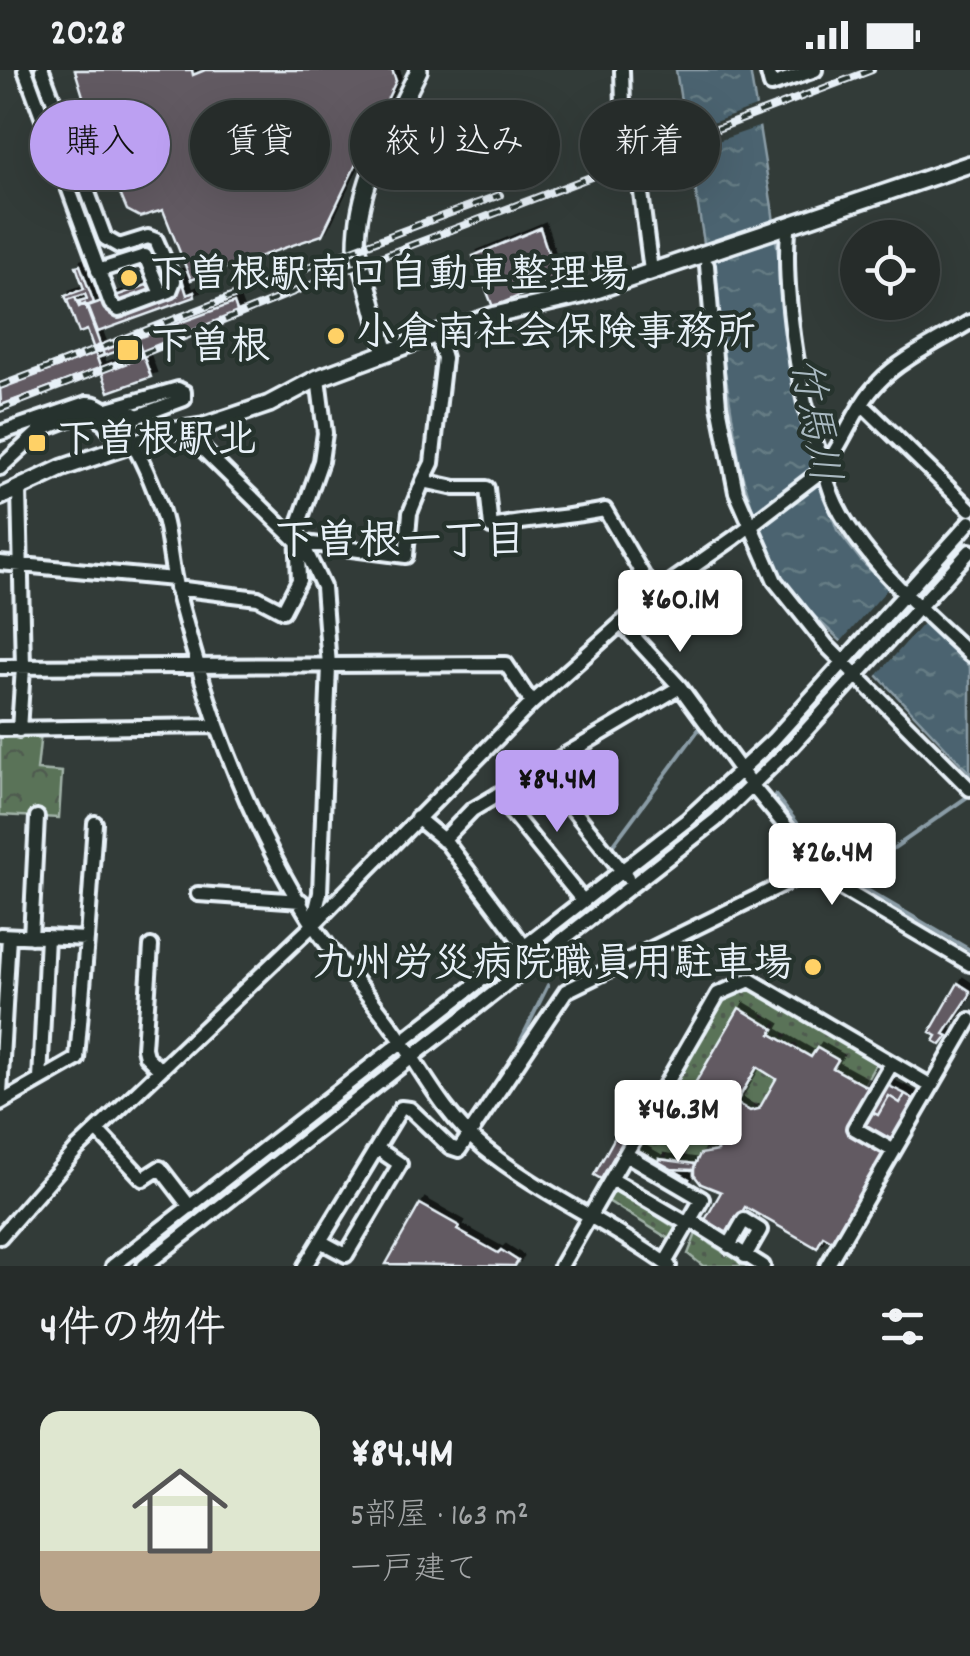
<!DOCTYPE html>
<html lang="ja">
<meta charset="utf-8">
<style>
:root{--surface:#262c2a;--page:#2e3432;--text:#f1f3f6;--muted:#a4a7a8;--line:#424847;--accent:#bca0f2}
body{margin:0;font-family:Dekko,"Klee One",sans-serif;background:var(--page);color:var(--text);height:100vh;display:flex;flex-direction:column;font-size:38px;white-space:nowrap}
*{box-sizing:border-box;margin:0}
p{font-size:32px;color:var(--muted)}
.icon{flex:none;width:55px;height:55px;fill:none;stroke:currentColor;stroke-width:2;stroke-linecap:round;stroke-linejoin:round}
.map{position:relative;height:1196px;overflow:hidden}
.panel{display:flex;flex-direction:column;background:var(--surface);flex:1}
.panel>*{flex:none}
.top-card{position:absolute;left:30px;top:30px;width:910px;height:90px;display:flex;gap:20px}
.fabs{position:absolute;left:840px;top:150px;display:grid;gap:20px}
.fabs a{display:grid;place-items:center;width:100px;height:100px;border-radius:50%;background:var(--surface);box-shadow:0 10px 40px #0002,0 0 0 2px var(--line);font-size:50px}
.price{position:absolute;translate:-50% -85px;padding:0 22px;border-radius:10px;background:#fff;color:#222;font-size:32px;line-height:65px;filter:drop-shadow(0 2px 5px #0008)}
.price::after{content:'';position:absolute;left:50%;top:60px;width:30px;height:22px;margin-left:-15px;background:inherit;clip-path:polygon(0 0,100% 0,50% 100%)}
.price.active{background:var(--accent);color:#111}
ul{padding:0;list-style:none}
li{display:flex;align-items:center;gap:30px;height:250px;padding:0 40px}
li span{display:grid;place-items:center;flex:none;width:280px;height:200px;border-radius:20px;color:#555}
li>.icon{margin-inline-start:auto}
span .icon{width:120px;height:120px;fill:#fffc;stroke-width:1}
li b{font-size:42px}
h2{display:flex;justify-content:space-between;align-items:center;height:120px;padding:0 40px;font-size:42px}
.tag{padding:0 35px;border-radius:45px;background:var(--surface);box-shadow:0 10px 40px #0002,0 0 0 2px var(--line);font-size:35px;line-height:90px}
.tag.active{background:var(--accent);color:#111}
.status{display:flex;justify-content:space-between;align-items:center;height:70px;padding:0 50px;background:var(--surface);direction:ltr}
.status svg{height:28px;fill:currentColor}
.map>svg:first-child{display:block}
.grass{fill:url(#grass-dots);stroke:#a1b2a8;stroke-width:2.5}
.park{fill:url(#park-crowns);stroke:#a1b2a8;stroke-width:2.5}
.water{fill:url(#water-ripples);stroke:#8a9ca6;stroke-width:2.5}
.pier{fill:#323b38}
.lines{fill:none;stroke-linecap:round;stroke-linejoin:round}
.stream{stroke:#8a9ca6;stroke-width:4}
.building{fill:#625a62;stroke:#e8f1f8;stroke-width:2.5;fill-rule:evenodd;filter:url(#shadow)}
.minor-tunnel{stroke:#4d5655;stroke-width:12;stroke-dasharray:12 6;stroke-linecap:butt}
.minor-casing{stroke:#e8f1f8;stroke-width:20}
.major-casing{stroke:#e8f1f8;stroke-width:22}
.minor{stroke:#26332d;stroke-width:12}
.major{stroke:#26332d;stroke-width:15}
.rail-casing{stroke:#e8f1f8;stroke-width:8}
.rail{stroke:#26332d;stroke-width:4;stroke-dasharray:11;stroke-linecap:butt}
.poi-dot{fill:#ffd166;stroke:#26332d;stroke-width:4}
.labels{text-anchor:middle;dominant-baseline:central;stroke-width:9;stroke-linejoin:round;paint-order:stroke}
.poi-label{font-size:40px;font-weight:bold;fill:#e8f1f8;stroke:#26332d;text-anchor:start}
.water-label{font-size:42px;font-style:italic;fill:#a9b9c1;stroke:#26332d}
.neighbourhood-label{font-size:42px;font-weight:bold;fill:#e8f1f8;stroke:#26332d}
</style>
<div class="status"><b>20:28</b><svg viewBox="0 0 49 12"><path d="M0 12V9h3v3zM5 12V6h3v6zM10 12V3h3v9zM15 12V0h3v12zM26 1h20v11H26zM47 4h2v5h-2z"/></svg></div>
<div class="map">
<svg width="970" height="1196" viewBox="0 0 970 1196">
<defs>
<pattern id="grass-dots" width="8" height="8" patternUnits="userSpaceOnUse" patternTransform="scale(2.5)"><rect width="8" height="8" fill="#5a7358"/><path d="M2 2h.1M6 6h.1" fill="none" stroke="#4f5b50" stroke-width="1.8" stroke-linecap="round"/></pattern>
<pattern id="park-crowns" width="20" height="18" patternUnits="userSpaceOnUse" patternTransform="scale(2.5)"><rect width="20" height="18" fill="#5a7358"/><path d="M2 6a3 3 0 1 1 6 0M12 15a3 3 0 1 1 6 0" fill="none" stroke="#4f5b50"/></pattern>
<pattern id="water-ripples" width="26" height="14" patternUnits="userSpaceOnUse" patternTransform="scale(2.5)"><rect width="26" height="14" fill="#4b646f"/><path d="M2 4q2-2 4 0t4 0M15 11q2-2 4 0t4 0" fill="none" stroke="#657b84"/></pattern>
<filter id="shadow"><feDropShadow dx="5" dy="-5" stdDeviation="0" flood-color="#0009"/></filter>
</defs>
<rect width="100%" height="100%" fill="#323b38"/>
<filter id="ink" filterUnits="userSpaceOnUse"><feTurbulence type="fractalNoise" baseFrequency=".01" numOctaves="2"/><feDisplacementMap in="SourceGraphic" scale="20" xChannelSelector="R" yChannelSelector="G"/><feConvolveMatrix kernelMatrix="1 2 1 2 8 2 1 2 1" color-interpolation-filters="sRGB"/></filter>
<g filter="url(#ink)">
<path class="grass" d="M748,915L878,990L864,1015L833,998L837,990L817,978L811,987L771,964L773,959L739,939L673,1051L717,1076L718,1081H705L695,1094L660,1089L659,1092L635,1078L722,928Z
M757,997L776,1009L759,1039L750,1041L736,1033Z
M619,1121L675,1158L671,1170L608,1131L613,1122Z
M697,1161L710,1174L747,1196H703L688,1184Z"/>
<path class="park" d="M41,662L37,700L62,702L59,748L0,745V665Z"/>
<path class="water" d="M676,0H750L772,137L795,320L812,389L837,460L862,492L970,597V703L873,601L813,545L781,505L753,440L741,401Z"/>
<path class="pier" d="M761,35L764,55L689,81L685,63Z
M891,515L925,551L874,609L838,575Z"/>
<g class="lines">
<path class="stream" d="M712,655H716L733,675
M775,725L827,791L855,813L970,880
M613,775L702,655
M838,799L894,778L970,725
M520,972L548,915"/>
</g>
<path class="building" d="M75,0H192L193,5L205,0H392L396,11L322,165L191,210L163,140L140,147L127,140L94,62Z
M540,158L557,210L493,237L473,186Z
M80,195L94,233L89,235L81,236L79,231L87,229L85,224L67,230L65,226L84,219L76,196Z
M180,203L187,225L194,222L195,227L98,262L88,236Z
M75,227L79,237L85,234L104,285L97,288L87,260L79,263L67,230Z
M234,233L239,247L1,335L0,318Z
M139,274L151,307L109,322L97,288Z
M958,913L970,921V925L944,964L948,966L941,975L934,971L937,966L930,962Z
M739,938L774,959L771,964L811,987L817,978L838,990L833,998L871,1019L847,1061L884,1083L832,1171L823,1166L817,1178L745,1137L729,1164L705,1150L721,1122L701,1114L694,1105V1097L700,1084L718,1081L717,1076L673,1051ZM757,997L776,1009L759,1039L750,1041L736,1033Z
M885,1014L905,1024L900,1033L889,1026L878,1045L870,1041Z
M905,1024L917,1031L891,1073L862,1056L870,1041L878,1045L889,1026L900,1033Z
M615,1067L624,1072L603,1110L594,1105Z
M624,1072L689,1109L680,1124L634,1097Z
M659,1089L695,1094L694,1100L671,1099L659,1092Z
M420,1134L459,1156L457,1160L498,1183L501,1180L518,1191L515,1196L386,1194Z"/>
<g class="lines">
<path class="minor-tunnel" d="M651,66L662,99"/>
<g class="minor-casing">
<path id="minor" d="M25,0L111,234L119,240L170,221L174,211L156,170L148,167L119,176L105,168L42,0
M622,0L624,72L651,66
M767,0L771,15L815,0
M788,161C783,220 800,341 824,394C827,401 826,409 829,416C834,433 844,450 854,464C886,510 930,547 970,585
M707,195L719,335L736,422L775,511L827,576L970,719
M98,201L145,186L161,224
M651,201L639,107L662,99
M437,264L444,288L432,393L423,411L455,418H487L491,457C529,449 567,448 605,440L654,524
M862,334L970,439
M108,339L178,319L184,322V329L138,346L122,339L114,347
M183,360L305,479L323,517L329,596L320,823L313,852
M0,363L87,333C122,330 158,423 165,453C170,475 171,498 177,520C189,566 202,613 218,658C243,726 274,795 314,856C340,896 375,930 401,970C426,1008 448,1049 484,1078C541,1124 610,1153 669,1196
M0,398L41,360L85,343L99,347L115,366L130,375
M297,472L406,486L410,443L423,411
M0,493L174,509
M176,518L258,528L283,541L299,510L297,459L321,391L325,363L318,308
M621,553L680,617L753,717L813,789L817,804L970,894
M0,597L506,594L532,633
M0,659L217,656
M19,660L23,597L19,419
M497,725L583,831
M511,743L554,716L627,807
M417,748L447,773L525,877
M443,770L472,740L680,617
M198,824L301,831
M0,865L87,869L77,989L0,1033
M31,867L37,747
M87,869L95,753
M151,876L144,978L146,986L160,1000
M892,993L854,1058L894,1081
M40,1010L47,867
M0,1024L9,866
M97,1060L143,1109L160,1098L190,1137
M627,1085L702,1129L665,1193
M613,1110L688,1154
M690,1150L763,1196
M0,1167L77,1079L313,855L532,633L654,524L734,468L819,403C844,376 853,338 879,312C900,289 943,269 970,252
M320,1171L346,1185L400,1094L378,1079
M729,1176L744,1150L760,1160L745,1186
M113,1196L686,751L773,670L970,452
M144,1196L716,750L792,676L970,481
M305,1196L401,1038L410,1039L450,1077L459,1080L566,921L806,803L817,804
M561,1196L718,924L750,910L931,1016
M827,1196L970,950"/>
</g>
<g class="major-casing">
<path id="major" d="M386,283L357,176C357,112 392,56 419,0
M0,427L62,398L130,375L172,361L204,356L269,334L318,308L437,264L495,245L582,225L970,94"/>
</g>
<use href="#minor" class="minor"/>
<use href="#major" class="major"/>
<g class="rail-casing">
<path id="rail" d="M0,316C167,254 332,185 500,125
M0,339L130,289L362,194L872,0"/>
</g>
<use href="#rail" class="rail"/>
</g>
</g>
<g class="poi-dot">
<circle cx="129" cy="208" r="10"/>
<circle cx="336" cy="266" r="10"/>
<rect x="116" y="268" width="24" height="24" rx="5"/>
<rect x="27" y="363" width="20" height="20" rx="5"/>
<circle cx="813" cy="897" r="10"/>
</g>
<g class="labels">
<g class="poi-label">
<text x="149" y="208">下曽根駅南口自動車整理場</text>
<text x="356" y="266">小倉南社会保険事務所</text>
<text x="150" y="280">下曽根</text>
<text x="57" y="373">下曽根駅北</text>
<text x="793" y="897" text-anchor="end">九州労災病院職員用駐車場</text>
</g>
<g class="water-label">
<text transform="translate(811 351) rotate(80)">竹馬川</text>
</g>
<g class="neighbourhood-label">
<text x="400" y="475">下曽根一丁目</text>
</g>
</g>
</svg>
<div class="fabs">
<a><svg class="icon" aria-label="locate" viewBox="0 0 24 24"><circle cx="12" cy="12" r="6"/><path d="M12 2v4M12 18v4M2 12h4M18 12h4"/></svg></a>
</div>
<b class="price" style="left:680px;top:585px">¥60.1M</b>
<b class="price active" style="left:557px;top:765px">¥84.4M</b>
<b class="price" style="left:832px;top:838px">¥26.4M</b>
<b class="price" style="left:678px;top:1095px">¥46.3M</b>
<div class="top-card">
<a class="tag active">購入</a>
<a class="tag">賃貸</a>
<a class="tag">絞り込み</a>
<a class="tag">新着</a>
</div>
</div>
<section class="panel">
<h2>4件の物件<svg class="icon" aria-label="filters" viewBox="0 0 24 24"><path d="M4 7h16M4 17h16"/><circle cx="9" cy="7" r="2"/><circle cx="15" cy="17" r="2"/></svg></h2>
<ul>
<li><span style="background:linear-gradient(#dfe7d0 70%,#b9a48a 0)"><svg class="icon" aria-label="home" viewBox="0 0 24 24"><path d="M3 11l9-7 9 7M6 9v11h12V9"/></svg></span><div><b>¥84.4M</b><p>5部屋 · 163 m²</p><p>一戸建て</p></div></li>
</ul>
</section>
